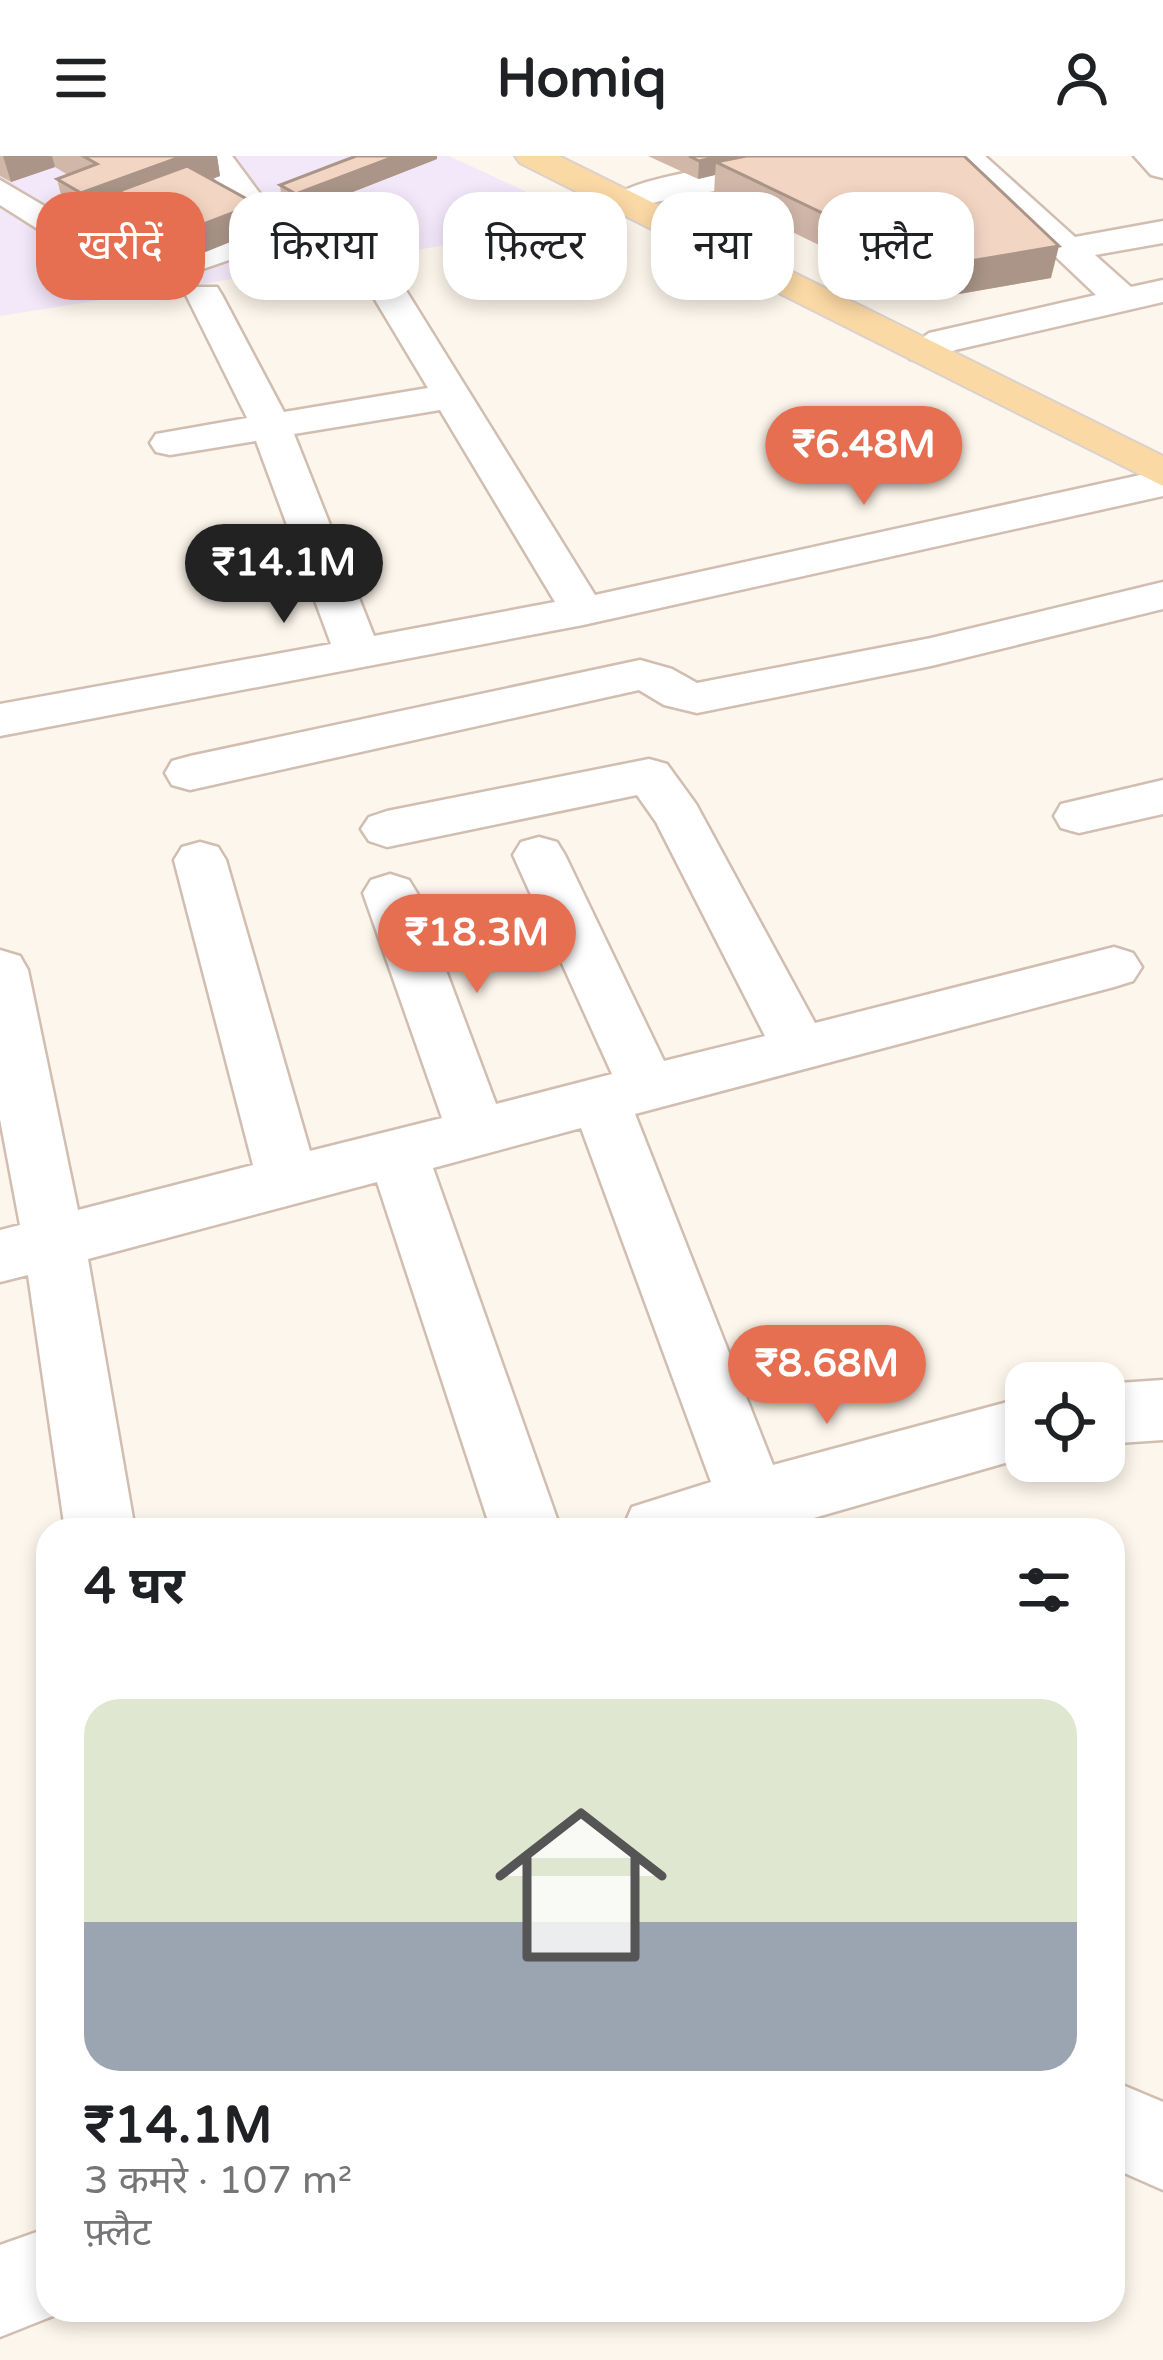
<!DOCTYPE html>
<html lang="hi">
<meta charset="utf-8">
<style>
:root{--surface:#fff;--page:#f2f2f2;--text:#202124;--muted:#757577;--accent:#e76f51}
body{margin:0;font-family:"Varela Round","Noto Sans Devanagari",sans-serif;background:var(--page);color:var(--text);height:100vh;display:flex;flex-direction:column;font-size:45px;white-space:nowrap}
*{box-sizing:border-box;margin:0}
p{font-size:39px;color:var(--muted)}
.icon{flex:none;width:66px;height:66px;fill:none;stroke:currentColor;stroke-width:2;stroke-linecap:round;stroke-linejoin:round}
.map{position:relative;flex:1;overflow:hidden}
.side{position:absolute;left:36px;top:1362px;width:1089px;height:804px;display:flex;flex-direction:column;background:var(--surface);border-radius:36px;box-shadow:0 6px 18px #0003}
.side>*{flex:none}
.top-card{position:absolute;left:36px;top:36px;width:1092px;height:108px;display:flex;gap:24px}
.tools{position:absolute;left:1005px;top:1206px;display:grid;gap:24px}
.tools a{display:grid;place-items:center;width:120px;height:120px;border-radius:24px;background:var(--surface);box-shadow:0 6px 18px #0003;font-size:60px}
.price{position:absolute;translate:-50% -102px;padding:0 27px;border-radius:42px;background:var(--accent);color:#fff;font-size:39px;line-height:78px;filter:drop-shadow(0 3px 6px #0008)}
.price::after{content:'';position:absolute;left:50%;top:72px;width:36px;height:27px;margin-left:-18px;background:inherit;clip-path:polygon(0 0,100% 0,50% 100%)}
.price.selected{background:#222;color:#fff}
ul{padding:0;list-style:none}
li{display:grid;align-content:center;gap:24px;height:636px;padding:0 48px}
li span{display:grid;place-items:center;height:372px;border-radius:36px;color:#555}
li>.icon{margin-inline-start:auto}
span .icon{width:216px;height:216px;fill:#fffc;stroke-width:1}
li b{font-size:51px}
h2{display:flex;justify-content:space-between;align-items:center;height:144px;padding:0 48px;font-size:51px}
.pill{padding:0 42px;border-radius:36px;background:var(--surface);box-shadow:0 6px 18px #0003;font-size:42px;line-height:108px}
.pill.selected{background:var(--accent);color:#fff}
header{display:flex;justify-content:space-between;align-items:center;height:156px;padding:0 48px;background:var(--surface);font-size:54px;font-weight:800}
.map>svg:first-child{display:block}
.education{fill:#f3e8fa}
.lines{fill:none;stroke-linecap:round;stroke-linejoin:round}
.street-casing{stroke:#d1beb0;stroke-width:5}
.primary-casing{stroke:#dad1cd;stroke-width:4}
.street{fill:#fff;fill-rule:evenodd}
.primary{fill:#fbd9a5;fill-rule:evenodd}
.wall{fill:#d1b7a8}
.shaded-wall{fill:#aa9588}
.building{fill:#f3d5c3;stroke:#aa9588;stroke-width:3}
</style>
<header><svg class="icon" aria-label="menu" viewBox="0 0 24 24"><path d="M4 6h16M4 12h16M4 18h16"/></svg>Homiq<svg class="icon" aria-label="person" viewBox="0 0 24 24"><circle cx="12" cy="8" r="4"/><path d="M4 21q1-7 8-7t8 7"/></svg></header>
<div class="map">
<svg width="1163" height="2204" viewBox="0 0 1163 2204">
<rect width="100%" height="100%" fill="#fdf6ec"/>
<path class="education" d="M0,0H449L592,66L0,160Z"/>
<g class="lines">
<g class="street-casing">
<path id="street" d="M198,0H232L290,78L284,85L142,134L129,131L0,49V24L146,110L251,73Z
M794,0H864L848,10L656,46L625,56L613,53L608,46C629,18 756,7 794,0Z
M950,0H985L1075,81L1163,65V87L1095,99L1131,131L1163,124V146L955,194L924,206L910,203L905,195L929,177L1096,139Z
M1134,0H1163V22L1151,19Z
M371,96L384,99L389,107L595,439L1163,314V340L583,469L0,580V548L331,488L256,285L170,299L156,296L150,287L156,278L247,262L186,139L191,131H217L222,139L284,256L428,232L353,107L358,99ZM440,254L555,446L374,480L294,278Z
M1163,426V453L931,510L697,557L664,549L639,534L190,634L172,629L165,617L172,605L190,600L640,504L672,513L697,527L931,482Z
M649,603L667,608L696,648L815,867L1114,791L1133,797L1142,811L1133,825L1114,831L635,958L773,1309L1026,1241V1301L772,1374H622L632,1351L711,1326L581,972L433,1012L561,1374H491L377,1026L88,1103L135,1374H65L28,1119L0,1126V1074L20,1069L0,963V794L20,800L28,814L78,1054L253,1009L174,704L182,691L200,686L218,691L226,704L310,995L442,962L363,737L371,724L390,718L409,724L417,737L496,948L612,918L513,699L521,686L539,681L557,686L565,699L664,905L765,880L656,666L637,639L387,691L369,685L361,673L369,661L387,655Z
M1163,624V658L1079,677L1061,672L1054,660L1061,648Z
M1163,1224V1284L1104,1288V1228Z
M1113,1925L1163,1946V2034L1113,2012Z
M48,2072V2154H68L0,2181V2089Z"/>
</g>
<g class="primary-casing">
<path id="primary" d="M515,0H559L1163,300V330L520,7Z"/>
</g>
<use href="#street" class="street"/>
<use href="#primary" class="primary"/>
</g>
<path class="wall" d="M0,0H217L220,20L211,23L256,48L260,74L193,101L125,61L124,56L88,69L65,55L57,23L68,19L55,11L11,26L0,20Z
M648,0H964L1051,122L930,143L714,38L715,19L698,23Z
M437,3L299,57L282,47L280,29Z"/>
<path class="shaded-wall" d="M3,0H52L55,11L11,26Z
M183,0H217L220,20L143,49L119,35L124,56L88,69L81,37Z
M396,0H437V3L299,57L296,38Z
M721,0H803L716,6L715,19L698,23L699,5Z
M256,48L260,74L193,101L188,74Z
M1059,90L1051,122L930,143L935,111Z"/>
<path class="building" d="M83,0H183L81,37L57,23L97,8Z
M356,0H396L296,38L280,29Z
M689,0H721L699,5Z
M746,0H964L1059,90L935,111L716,6Z
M187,10L256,48L188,74L119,35Z"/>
</svg>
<div class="tools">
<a><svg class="icon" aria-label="locate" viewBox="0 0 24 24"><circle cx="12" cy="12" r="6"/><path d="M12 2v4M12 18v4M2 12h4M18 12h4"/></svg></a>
</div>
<b class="price" style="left:864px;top:352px">₹6.48M</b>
<b class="price selected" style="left:284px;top:470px">₹14.1M</b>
<b class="price" style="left:477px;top:840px">₹18.3M</b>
<b class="price" style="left:827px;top:1271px">₹8.68M</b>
<div class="top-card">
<a class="pill selected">खरीदें</a>
<a class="pill">किराया</a>
<a class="pill">फ़िल्टर</a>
<a class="pill">नया</a>
<a class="pill">फ़्लैट</a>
</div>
<section class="side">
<h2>4 घर<svg class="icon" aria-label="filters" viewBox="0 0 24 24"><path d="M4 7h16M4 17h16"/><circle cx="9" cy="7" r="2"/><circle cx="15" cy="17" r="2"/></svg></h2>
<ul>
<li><span style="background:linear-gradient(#dfe7d0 60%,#9aa5b1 0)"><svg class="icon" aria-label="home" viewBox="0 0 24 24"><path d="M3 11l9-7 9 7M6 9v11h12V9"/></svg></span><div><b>₹14.1M</b><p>3 कमरे · 107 m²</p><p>फ़्लैट</p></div></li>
</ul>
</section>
</div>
